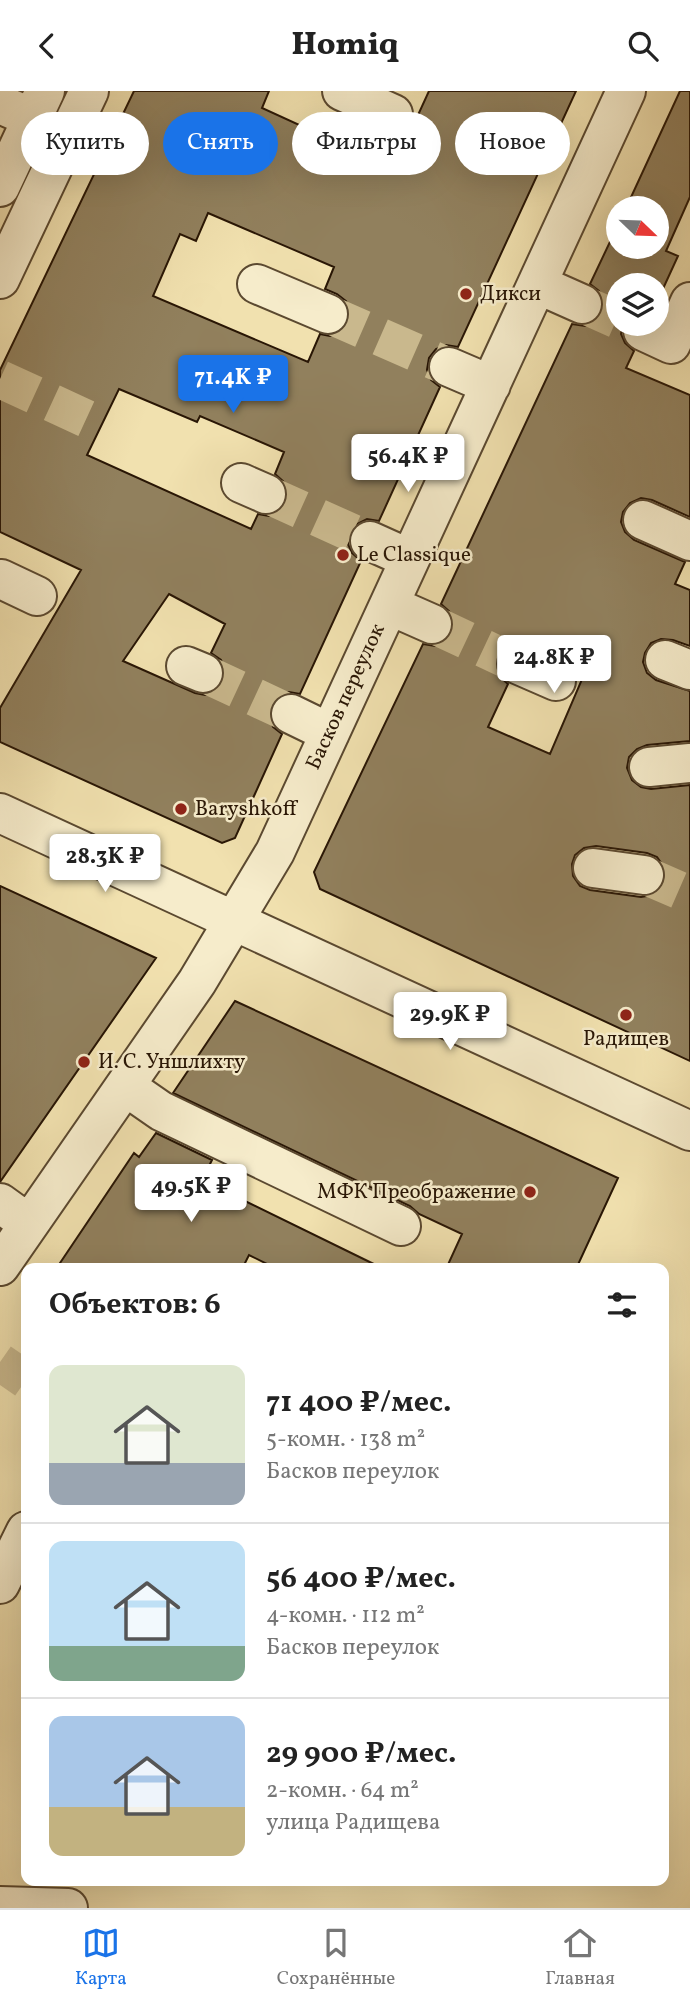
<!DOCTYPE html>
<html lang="ru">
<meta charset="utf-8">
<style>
:root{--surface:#fff;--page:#f6f6f6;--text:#222;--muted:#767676;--line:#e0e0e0;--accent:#1a73e8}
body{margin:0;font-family:Vollkorn,serif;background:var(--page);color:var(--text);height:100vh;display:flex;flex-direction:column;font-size:26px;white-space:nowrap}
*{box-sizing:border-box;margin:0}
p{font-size:23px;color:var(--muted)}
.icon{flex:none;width:38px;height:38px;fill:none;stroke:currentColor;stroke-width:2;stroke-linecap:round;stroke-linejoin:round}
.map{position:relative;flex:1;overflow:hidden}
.details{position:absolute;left:21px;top:1172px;width:648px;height:623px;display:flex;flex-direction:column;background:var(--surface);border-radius:14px;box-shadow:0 7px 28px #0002}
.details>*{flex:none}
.banner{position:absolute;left:21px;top:21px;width:649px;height:63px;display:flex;gap:14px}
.needle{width:46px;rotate:113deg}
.tools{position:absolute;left:606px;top:105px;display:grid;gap:14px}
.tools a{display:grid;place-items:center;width:63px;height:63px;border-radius:50%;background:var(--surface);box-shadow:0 7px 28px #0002;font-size:35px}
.price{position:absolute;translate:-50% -60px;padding:0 16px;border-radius:7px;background:#fff;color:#222;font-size:23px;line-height:46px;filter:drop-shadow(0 2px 4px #0008)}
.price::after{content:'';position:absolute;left:50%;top:42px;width:21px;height:16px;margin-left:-10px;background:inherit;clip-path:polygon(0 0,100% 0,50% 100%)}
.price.active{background:var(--accent);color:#fff}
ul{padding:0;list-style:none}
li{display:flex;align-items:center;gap:21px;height:175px;padding:0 28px}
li+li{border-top:2px solid var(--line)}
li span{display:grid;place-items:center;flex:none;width:196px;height:140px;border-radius:14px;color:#555}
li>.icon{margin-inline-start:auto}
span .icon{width:84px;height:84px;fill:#fffc;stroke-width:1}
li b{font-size:30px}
h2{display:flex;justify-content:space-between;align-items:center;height:84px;padding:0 28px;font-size:30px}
.chip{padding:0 24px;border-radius:32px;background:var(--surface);box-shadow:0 7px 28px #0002;font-size:24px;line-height:63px}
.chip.active{background:var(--accent);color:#fff}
header{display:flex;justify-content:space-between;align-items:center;height:91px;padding:0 28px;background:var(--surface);font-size:32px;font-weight:800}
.menu{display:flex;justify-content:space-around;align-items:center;height:98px;border-top:2px solid var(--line);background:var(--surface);font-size:19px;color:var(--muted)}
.menu a{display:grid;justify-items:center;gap:4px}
.menu .active{color:var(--accent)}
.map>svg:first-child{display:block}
.building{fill:#91805d;stroke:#291605;stroke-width:2;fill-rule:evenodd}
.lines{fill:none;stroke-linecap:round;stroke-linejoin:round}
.minor-tunnel{stroke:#c9b88d;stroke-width:38;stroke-dasharray:38 19;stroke-linecap:butt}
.minor-casing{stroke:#5b4930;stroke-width:42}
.minor{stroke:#f6eccb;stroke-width:38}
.poi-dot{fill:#8f2418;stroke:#f6eccb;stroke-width:2.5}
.labels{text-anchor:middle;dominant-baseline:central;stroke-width:5;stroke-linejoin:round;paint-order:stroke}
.poi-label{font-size:21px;fill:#291605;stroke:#f6eccb;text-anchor:start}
.street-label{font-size:21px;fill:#291605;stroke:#f6eccb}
</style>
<header><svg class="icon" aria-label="back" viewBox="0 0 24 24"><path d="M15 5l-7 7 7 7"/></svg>Homiq<svg class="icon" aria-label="search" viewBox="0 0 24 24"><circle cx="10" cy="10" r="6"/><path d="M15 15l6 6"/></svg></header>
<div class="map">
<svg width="690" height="1817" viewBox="0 0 690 1817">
<rect width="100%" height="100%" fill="#f1e1af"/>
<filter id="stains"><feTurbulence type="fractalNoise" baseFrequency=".00286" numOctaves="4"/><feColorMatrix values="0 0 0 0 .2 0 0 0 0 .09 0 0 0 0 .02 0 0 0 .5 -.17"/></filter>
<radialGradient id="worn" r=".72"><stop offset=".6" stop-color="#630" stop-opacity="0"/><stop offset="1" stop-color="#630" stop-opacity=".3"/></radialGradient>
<path class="building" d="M134,0H269L262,17L380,71L388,52L402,59L429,0H576L458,256L446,254L436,258L429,267L427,279L431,289L440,296L379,430L367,428L357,433L350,440L348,453L352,462L361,470L300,603L289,601L278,605L272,613L269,625L273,636L282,643L235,747L222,752L0,651V617L81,479L0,441V279ZM208,122L334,176L325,198L337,203L346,210L350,221L348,231L341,241L330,245L320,243L308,271L153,205L180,143L196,150ZM119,298L197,331L200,325L284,361L275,383L283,390L288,400L286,412L279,420L269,425L258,423L251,438L87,364ZM169,503L225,533L211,562L221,569L225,580L223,591L216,600L205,604L195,602L123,570Z
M680,0H690V106L666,160L678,165L656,213V194H618V233H623L621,243L625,252L634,260L626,277L690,304V426L652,409L641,407L630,412L623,421L621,431L625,441L634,449L685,471L675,493L690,499V555L673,549L661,548L651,552L645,562L643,571L647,582L656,589L690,600V650L647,654L637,658L629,666L627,677L632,689L641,696L651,698L690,694V970L320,798L314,781L423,553L435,555L445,550L452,542L454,530L449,520L441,513L572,233L585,235L594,231L602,222L604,210L599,200L590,193L618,134V156H656V117H626ZM515,551L526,553L549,563L595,558L550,663L488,636L508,593L499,585L495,576L497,565L505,555ZM596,755L647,762L657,766L664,776L666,786L662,797L653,804L641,806L590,799L580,795L573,785L572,773L575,764L584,757Z
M0,795L156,867L0,1091Z
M235,910L618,1087L576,1178H446L462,1143L419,1123L410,1115L173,1002Z
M156,1042L212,1069L202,1089L384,1178H277L249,1164L242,1178H56L134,1062L139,1066Z"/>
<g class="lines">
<path class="minor-tunnel" d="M582,213L618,229
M328,223L449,276
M0,288L100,334
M266,403L370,450
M432,533L517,573
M203,582L291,623
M644,784L690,804
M0,1271L26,1289"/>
<g class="minor-casing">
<path id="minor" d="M342,0L393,23
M0,13L32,27
M0,96L45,0
M0,188L89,0
M257,193L328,223
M537,193L582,213
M643,240L671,253L690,211
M449,276L491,294
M241,392L266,403
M643,429L690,450
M370,450L410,468
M1,488L37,505
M389,514L432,533
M665,569L690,579
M517,573L556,590
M186,575L203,582
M291,623L330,642
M649,676L690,672
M0,722L690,1040
M593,777L644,784
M125,995L161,1020L401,1135
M0,1112L29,1133
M0,1175L197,891L275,761L626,0
M0,1493L26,1440
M0,1815L68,1817"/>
</g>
<use href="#minor" class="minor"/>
</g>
<g class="poi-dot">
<circle cx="466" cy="203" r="7"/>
<circle cx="343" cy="464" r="7"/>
<circle cx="181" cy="718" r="7"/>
<circle cx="626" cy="924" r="7"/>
<circle cx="84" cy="971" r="7"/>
<circle cx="530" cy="1101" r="7"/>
</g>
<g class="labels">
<g class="poi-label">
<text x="480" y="203">Дикси</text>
<text x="357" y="464">Le Classique</text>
<text x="195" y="718">Baryshkoff</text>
<text x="626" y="948" text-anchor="middle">Радищев</text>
<text x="98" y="971">И. С. Уншлихту</text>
<text x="516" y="1101" text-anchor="end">МФК Преображение</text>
</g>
<g class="street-label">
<text transform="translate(346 606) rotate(-65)">Басков переулок</text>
</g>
</g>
<rect width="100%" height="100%" filter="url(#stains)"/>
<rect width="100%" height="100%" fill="url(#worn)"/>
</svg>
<div class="tools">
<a><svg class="needle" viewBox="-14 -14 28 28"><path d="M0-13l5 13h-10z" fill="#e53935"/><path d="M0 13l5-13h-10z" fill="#767676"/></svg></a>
<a><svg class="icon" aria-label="layers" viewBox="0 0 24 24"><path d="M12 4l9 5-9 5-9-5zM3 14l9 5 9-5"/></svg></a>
</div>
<b class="price active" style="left:233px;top:324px">71.4K ₽</b>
<b class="price" style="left:408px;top:403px">56.4K ₽</b>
<b class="price" style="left:554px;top:604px">24.8K ₽</b>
<b class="price" style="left:105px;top:803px">28.3K ₽</b>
<b class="price" style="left:450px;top:961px">29.9K ₽</b>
<b class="price" style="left:191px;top:1133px">49.5K ₽</b>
<div class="banner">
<a class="chip">Купить</a>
<a class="chip active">Снять</a>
<a class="chip">Фильтры</a>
<a class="chip">Новое</a>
</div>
<section class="details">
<h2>Объектов: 6<svg class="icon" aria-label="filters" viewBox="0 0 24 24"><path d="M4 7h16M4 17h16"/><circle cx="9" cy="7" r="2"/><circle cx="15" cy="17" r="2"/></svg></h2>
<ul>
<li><span style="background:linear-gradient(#dfe7d0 70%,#9aa5b1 0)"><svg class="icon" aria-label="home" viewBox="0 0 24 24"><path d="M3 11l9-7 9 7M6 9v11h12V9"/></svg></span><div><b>71 400 ₽/мес.</b><p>5-комн. · 138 m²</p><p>Басков переулок</p></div></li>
<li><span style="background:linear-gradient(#bfe0f5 75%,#7fa58c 0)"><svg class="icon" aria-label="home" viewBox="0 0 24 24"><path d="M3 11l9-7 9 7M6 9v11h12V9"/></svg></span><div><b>56 400 ₽/мес.</b><p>4-комн. · 112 m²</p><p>Басков переулок</p></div></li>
<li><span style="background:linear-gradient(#a9c7e8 65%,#c2b280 0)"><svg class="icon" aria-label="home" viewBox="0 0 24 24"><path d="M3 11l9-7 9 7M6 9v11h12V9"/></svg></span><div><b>29 900 ₽/мес.</b><p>2-комн. · 64 m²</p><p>улица Радищева</p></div></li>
</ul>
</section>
</div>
<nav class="menu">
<a class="active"><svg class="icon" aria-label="map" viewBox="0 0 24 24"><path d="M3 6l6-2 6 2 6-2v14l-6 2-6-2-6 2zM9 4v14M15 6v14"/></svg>Карта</a>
<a><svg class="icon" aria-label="saved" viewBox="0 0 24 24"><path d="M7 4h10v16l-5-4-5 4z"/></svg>Сохранённые</a>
<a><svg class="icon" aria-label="home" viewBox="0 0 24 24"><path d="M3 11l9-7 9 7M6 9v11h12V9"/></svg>Главная</a>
</nav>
